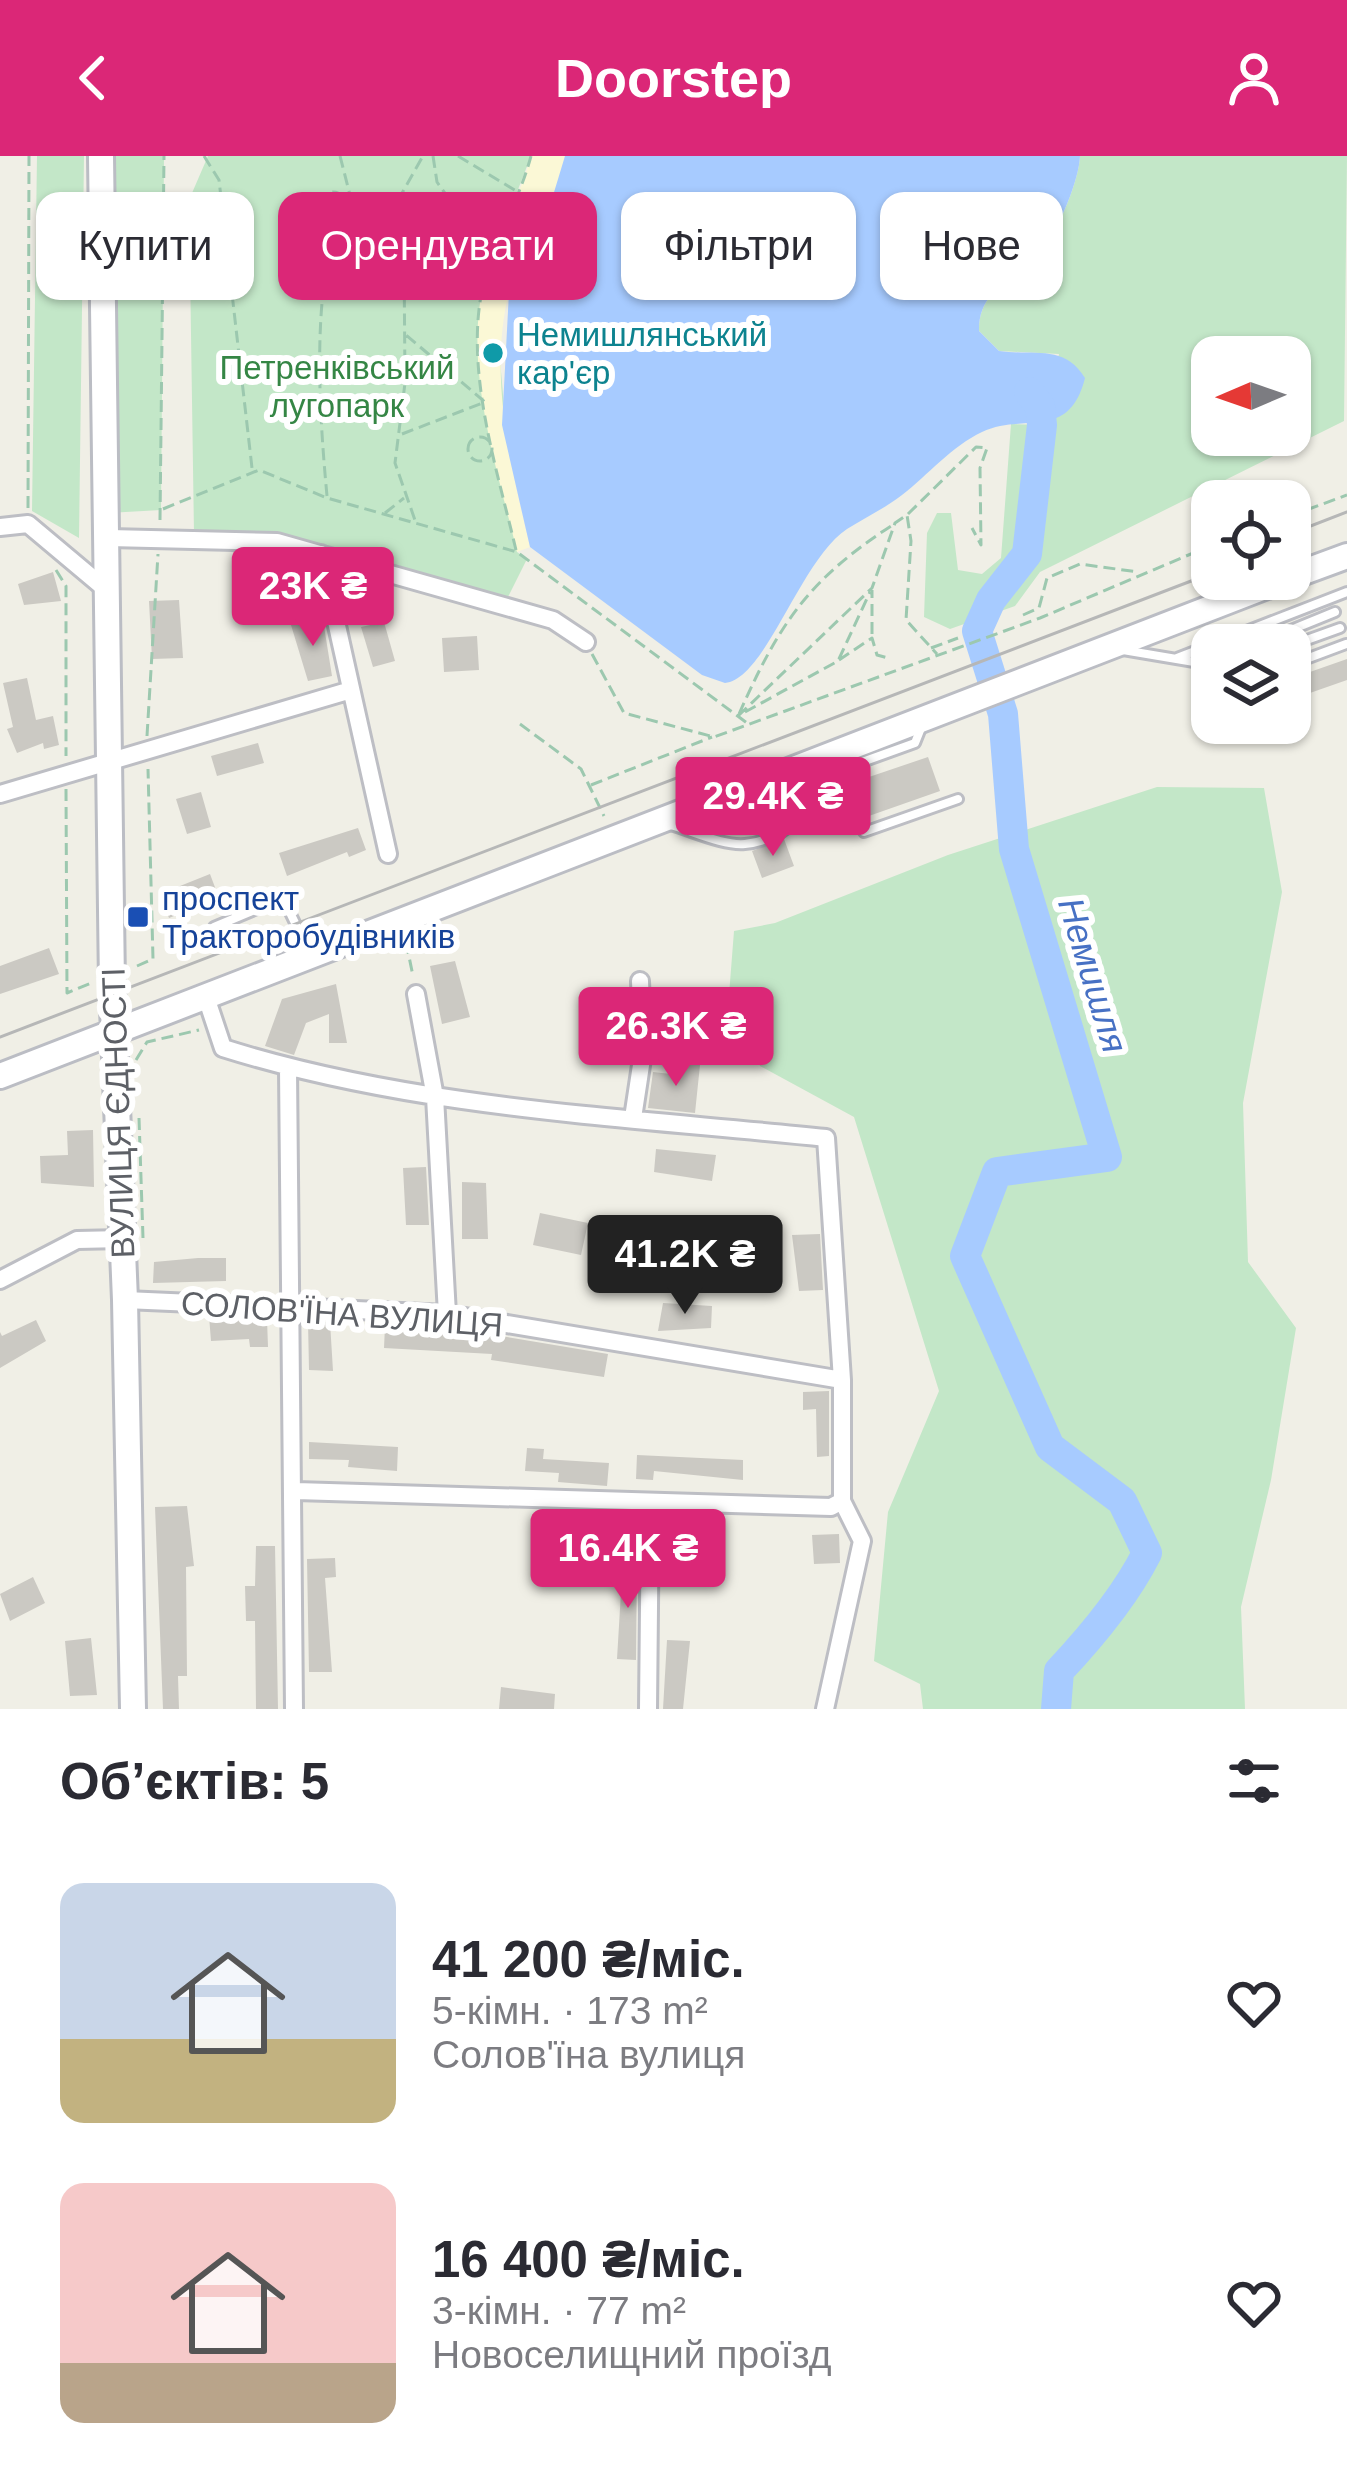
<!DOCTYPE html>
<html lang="uk">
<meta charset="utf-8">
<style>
:root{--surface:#fff;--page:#f2f2f3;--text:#2b2b33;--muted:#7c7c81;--accent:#db2777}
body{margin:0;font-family:Arial,sans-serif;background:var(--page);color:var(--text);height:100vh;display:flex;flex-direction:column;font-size:45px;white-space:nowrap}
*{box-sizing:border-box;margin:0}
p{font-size:39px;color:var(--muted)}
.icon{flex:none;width:66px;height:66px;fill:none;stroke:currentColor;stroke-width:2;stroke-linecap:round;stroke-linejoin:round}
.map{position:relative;height:1553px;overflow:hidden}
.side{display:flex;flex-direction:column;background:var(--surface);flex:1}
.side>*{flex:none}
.hud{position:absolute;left:36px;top:36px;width:1275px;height:108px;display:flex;gap:24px}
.needle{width:78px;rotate:268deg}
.tools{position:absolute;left:1191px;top:180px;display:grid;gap:24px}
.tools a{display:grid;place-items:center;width:120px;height:120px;border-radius:24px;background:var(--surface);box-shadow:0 3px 9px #0004;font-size:60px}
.price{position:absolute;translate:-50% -102px;padding:0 27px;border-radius:12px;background:var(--accent);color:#fff;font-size:39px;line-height:78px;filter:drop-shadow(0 3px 6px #0008)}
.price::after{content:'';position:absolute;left:50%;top:72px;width:36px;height:27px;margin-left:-18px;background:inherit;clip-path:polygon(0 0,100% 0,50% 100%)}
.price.selected{background:#222;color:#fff}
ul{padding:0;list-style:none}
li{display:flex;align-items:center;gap:36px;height:300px;padding:0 60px}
li span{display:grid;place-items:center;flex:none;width:336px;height:240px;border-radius:24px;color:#555}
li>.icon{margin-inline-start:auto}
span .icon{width:144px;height:144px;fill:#fffc;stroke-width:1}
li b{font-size:51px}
h2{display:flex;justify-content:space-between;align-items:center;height:144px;padding:0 60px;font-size:51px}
.tag{padding:0 42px;border-radius:24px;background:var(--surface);box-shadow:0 3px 9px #0004;font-size:42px;line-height:108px}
.tag.selected{background:var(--accent);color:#fff}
header{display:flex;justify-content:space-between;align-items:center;height:156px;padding:0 60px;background:var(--accent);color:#fff;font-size:54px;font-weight:700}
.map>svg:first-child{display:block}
.green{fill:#c3e7c8;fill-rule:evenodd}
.sand{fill:#fbf8d6}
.water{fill:#a7cbff}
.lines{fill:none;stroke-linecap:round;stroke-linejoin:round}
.river{stroke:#a7cbff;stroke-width:30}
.building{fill:#cbc9c3}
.lane-casing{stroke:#bdbec4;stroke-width:14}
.street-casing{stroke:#bdbec4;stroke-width:22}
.secondary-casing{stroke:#bbbdc4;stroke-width:30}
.path{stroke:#9cc8af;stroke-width:3;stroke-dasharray:12 6;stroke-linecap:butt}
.lane{stroke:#fff;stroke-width:8}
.street{stroke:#fff;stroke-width:16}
.secondary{stroke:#fff;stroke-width:24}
.tram{stroke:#b6b7b7;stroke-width:3}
.culture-dot{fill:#0f9aa8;stroke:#fff;stroke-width:4.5}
.transit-dot{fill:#1a4fb4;stroke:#fff;stroke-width:4.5}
.labels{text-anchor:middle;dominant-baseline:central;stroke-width:12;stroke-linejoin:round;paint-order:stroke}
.culture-label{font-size:33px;fill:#0d838f;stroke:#fff;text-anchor:start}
.park-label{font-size:33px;fill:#358645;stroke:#fff}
.transit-label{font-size:33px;fill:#164399;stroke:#fff;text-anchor:start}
.street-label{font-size:33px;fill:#5d6066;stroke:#fff}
.water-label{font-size:36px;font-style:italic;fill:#4771c4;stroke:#fff}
</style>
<header><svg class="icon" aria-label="back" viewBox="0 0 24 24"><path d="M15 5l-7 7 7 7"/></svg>Doorstep<svg class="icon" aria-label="person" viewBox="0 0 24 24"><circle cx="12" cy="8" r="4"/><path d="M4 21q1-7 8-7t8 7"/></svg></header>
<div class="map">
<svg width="1347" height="1553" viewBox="0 0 1347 1553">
<rect width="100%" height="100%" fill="#f0efe6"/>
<path class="green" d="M37,0H84L79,382L32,355Z
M99,0H164L161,354L108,357Z
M208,0H531L491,103L517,396L527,403L507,443L295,385L194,378L189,44Z
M1080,0H1347L1344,265L1040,416L1015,450L950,473L924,461L927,377L937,357H951L958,414L982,418L1001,402L1011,268L1042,269L1059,198L999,195L979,175C978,130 1022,121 1046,89C1060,69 1079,24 1080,0ZM1212,201H1290V279H1212Z
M1157,631L1264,632L1282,736L1243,947L1248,1106L1296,1172L1271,1324L1241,1451L1245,1553H923L920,1528L874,1505L888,1356L939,1235L854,961L760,910L729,839L734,775L775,767L948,699Z"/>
<path class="sand" d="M531,0H565C554,55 521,90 509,136C488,220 511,311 530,391L517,396C498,314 464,215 483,130C493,85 519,45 531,0Z"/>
<path class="water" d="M565,0H1080C1079,24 1060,69 1046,89C1022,121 978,130 979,175L999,195C1034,200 1064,188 1085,222C1069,286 1024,256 982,276C952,290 928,319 902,339C885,352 865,362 847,373C800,404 766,523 725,527L702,519L530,391L502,269L509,136L545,66Z"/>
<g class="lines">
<path class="river" d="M1029,236L1040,250L1042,269L1027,398L991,444L977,475L1003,558L1014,693L1107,1001L997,1016L965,1100L1050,1291L1122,1345L1147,1397C1126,1439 1091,1481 1059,1515L1056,1553"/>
</g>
<path class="building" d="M53,416L61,445L24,449L18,428Z
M179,444L183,502L152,503L149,445Z
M323,464L332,520L308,525L291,469Z
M384,466L395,505L373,511L361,471Z
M477,480L479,514L444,516L442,482Z
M1347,503V524L1290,544V523Z
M27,522L36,564L53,560L59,589L44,593L43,587L17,597L7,573L13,571L3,527Z
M258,587L264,607L217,620L211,600Z
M928,601L940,635L866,661L850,622L867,616L869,621Z
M201,636L211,671L187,678L176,643Z
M358,672L366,694L349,701L347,696L287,720L279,697Z
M784,683L794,710L762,722L752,695Z
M210,718L219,742L169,762L160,738Z
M49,792L59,818L0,838V810Z
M455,805L470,861L442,868L430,810Z
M336,828L347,887H329V858L306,867L294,899L265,890L282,843Z
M673,906L700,909L695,957L648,952L653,916L671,918Z
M93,974L94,1031L41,1027L40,1000L68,999L67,975Z
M656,993L716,999L712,1025L654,1016Z
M426,1011L429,1069H406L403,1012Z
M462,1026L486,1027L488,1083H462Z
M540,1057L588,1067L581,1099L533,1089Z
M644,1063L666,1067L663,1080L695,1082L694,1098L640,1090Z
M820,1078L823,1134L799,1135L792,1079Z
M198,1102H226V1125L153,1127L154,1106Z
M663,1147L712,1150L711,1172L658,1175Z
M209,1160L267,1163L268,1191H250L249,1183L211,1185Z
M36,1164L46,1185L0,1212V1176L2,1180Z
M308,1165L330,1166L333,1215L309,1214Z
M385,1170L477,1176L608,1198L604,1221L491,1204L492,1198L384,1192Z
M829,1235V1300L817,1301L816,1253L803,1254V1236Z
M309,1286L398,1291L397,1315L348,1311L349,1304L309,1303Z
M527,1292L544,1293L543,1303L609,1307L607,1330L558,1326L559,1317L525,1315Z
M637,1299L743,1304V1324L654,1315L653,1324L636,1323Z
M187,1350L194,1410L186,1411L187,1520H178L179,1553H163L155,1351Z
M839,1378L840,1407L814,1408L812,1379Z
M256,1390H275L278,1553H256L255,1465H246L245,1430H255Z
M335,1402L336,1421L325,1422L332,1516H309L307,1403Z
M623,1402H637L636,1504L617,1503Z
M33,1421L45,1447L10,1465L0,1438Z
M91,1482L97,1539L70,1540L65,1485Z
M667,1484L690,1485L683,1553H663Z
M501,1531L555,1538L554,1553H499Z"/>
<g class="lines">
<g class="lane-casing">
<path id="lane" d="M1254,489L1335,456
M1290,490L1340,472
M1123,494L1212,509
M1177,502L1347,436
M1290,509L1346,488
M838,615L864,676L958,643
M826,619L915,587L921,572
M670,669C692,675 723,690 745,688C786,684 823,649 827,608
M214,771L283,742L310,798"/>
</g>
<g class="street-casing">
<path id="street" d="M0,371L28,368L109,436
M109,382L277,386L553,464L586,486
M321,398L388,698
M0,638L351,534
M416,838L435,941L447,1158
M206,841L223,892C417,953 625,961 826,982L842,1224V1345L862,1385L825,1553
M288,913L294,1553
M633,962L643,896L640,825
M0,1124L77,1084L123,1083
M125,1144L447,1158L842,1224
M296,1335L831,1351L842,1345
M648,1553L650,1349"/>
</g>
<g class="secondary-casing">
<path id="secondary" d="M101,0L112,829L125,1144L133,1553
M1290,421L1347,400
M0,920L1285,423"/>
</g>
<path class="path" d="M204,0L219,24L252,312
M340,0L351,43L489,102
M433,0L437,26L490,101
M458,0L518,36
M321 48a12 12 0 1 1 24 0a12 12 0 1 1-24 0Z
M374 71a12 12 0 1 1 24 0a12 12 0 1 1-24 0Z
M389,60L423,0
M410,68L404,98L405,227L395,307L416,367
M402,278L485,246L406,179
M468 293a12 12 0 1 1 24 0a12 12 0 1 1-24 0Z
M327,340C320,265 307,105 351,43
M28,352L29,0
M163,353L259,314L327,342L517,396L747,567
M385,357L404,342
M908,358L976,291L987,292L980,312L981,389L972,372
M1290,360L1347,339
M160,364L164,0
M516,394C497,313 464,213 483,130C494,85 519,45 531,0
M56,414L66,430V600
M1023,459L1039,452L1047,422L1080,408L1138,416
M872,478V434
M931,492L958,482
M592,498L624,557L714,581L1040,462L1212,389
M839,504L872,482L877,499L888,502
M745,556L838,505L870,436
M739,558C779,468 808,424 891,370
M738,560L872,432L895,367L907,359L911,385L906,464L937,498
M520,568L581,613L604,660
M147,580L158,398
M591,629L712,581
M66,633L67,837L91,827
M406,786L413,820
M137,810L153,803L148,613
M136,904L147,886L199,874
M139,962L143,1082"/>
<use href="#lane" class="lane"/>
<use href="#street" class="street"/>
<use href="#secondary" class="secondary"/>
<path class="tram" d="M1290,378L1347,356
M0,881L1212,417"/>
</g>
<circle class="culture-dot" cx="493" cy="197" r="12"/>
<rect class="transit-dot" x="126" y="749" width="24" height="24" rx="6"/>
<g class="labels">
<g class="culture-label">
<text x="517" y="178">Немишлянський<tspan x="517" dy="38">кар'єр</tspan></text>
</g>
<g class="park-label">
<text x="337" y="211">Петренківський<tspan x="337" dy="38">лугопарк</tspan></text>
</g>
<g class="transit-label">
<text x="162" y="742">проспект<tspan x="162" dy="38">Тракторобудівників</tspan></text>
</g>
<g class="street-label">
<text transform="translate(118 957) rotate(-92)">ВУЛИЦЯ ЄДНОСТІ</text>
<text transform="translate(342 1158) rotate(4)">СОЛОВ'ЇНА ВУЛИЦЯ</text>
</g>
<g class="water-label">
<text transform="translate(1093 819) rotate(73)">Немишля</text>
</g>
</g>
</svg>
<div class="tools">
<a><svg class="needle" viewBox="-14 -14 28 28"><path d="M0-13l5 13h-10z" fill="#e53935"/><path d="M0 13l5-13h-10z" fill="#7c7c81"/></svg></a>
<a><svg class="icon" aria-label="locate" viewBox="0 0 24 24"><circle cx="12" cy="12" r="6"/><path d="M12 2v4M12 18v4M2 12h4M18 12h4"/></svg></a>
<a><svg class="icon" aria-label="layers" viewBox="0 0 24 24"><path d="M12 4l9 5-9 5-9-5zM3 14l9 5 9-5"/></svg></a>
</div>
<b class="price" style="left:313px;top:493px">23K ₴</b>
<b class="price" style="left:773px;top:703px">29.4K ₴</b>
<b class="price" style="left:676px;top:933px">26.3K ₴</b>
<b class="price selected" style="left:685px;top:1161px">41.2K ₴</b>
<b class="price" style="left:628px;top:1455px">16.4K ₴</b>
<div class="hud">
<a class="tag">Купити</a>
<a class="tag selected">Орендувати</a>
<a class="tag">Фільтри</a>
<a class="tag">Нове</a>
</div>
</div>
<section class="side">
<h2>Об’єктів: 5<svg class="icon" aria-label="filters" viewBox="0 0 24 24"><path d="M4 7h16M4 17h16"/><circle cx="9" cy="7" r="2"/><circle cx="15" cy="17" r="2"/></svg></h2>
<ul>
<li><span style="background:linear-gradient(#c9d6e8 65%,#c2b280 0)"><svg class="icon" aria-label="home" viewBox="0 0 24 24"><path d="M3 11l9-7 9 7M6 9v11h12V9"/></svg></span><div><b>41 200 ₴/міс.</b><p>5-кімн. · 173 m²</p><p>Солов'їна вулиця</p></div><svg class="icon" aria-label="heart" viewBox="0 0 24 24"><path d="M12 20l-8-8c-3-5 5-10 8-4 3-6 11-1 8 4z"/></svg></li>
<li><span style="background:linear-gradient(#f6c9c9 75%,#b9a48a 0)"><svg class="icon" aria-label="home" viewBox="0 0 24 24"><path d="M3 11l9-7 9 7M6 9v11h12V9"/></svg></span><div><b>16 400 ₴/міс.</b><p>3-кімн. · 77 m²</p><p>Новоселищний проїзд</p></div><svg class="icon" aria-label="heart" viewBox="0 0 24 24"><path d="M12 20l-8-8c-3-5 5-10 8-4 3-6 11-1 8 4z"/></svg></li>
</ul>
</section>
